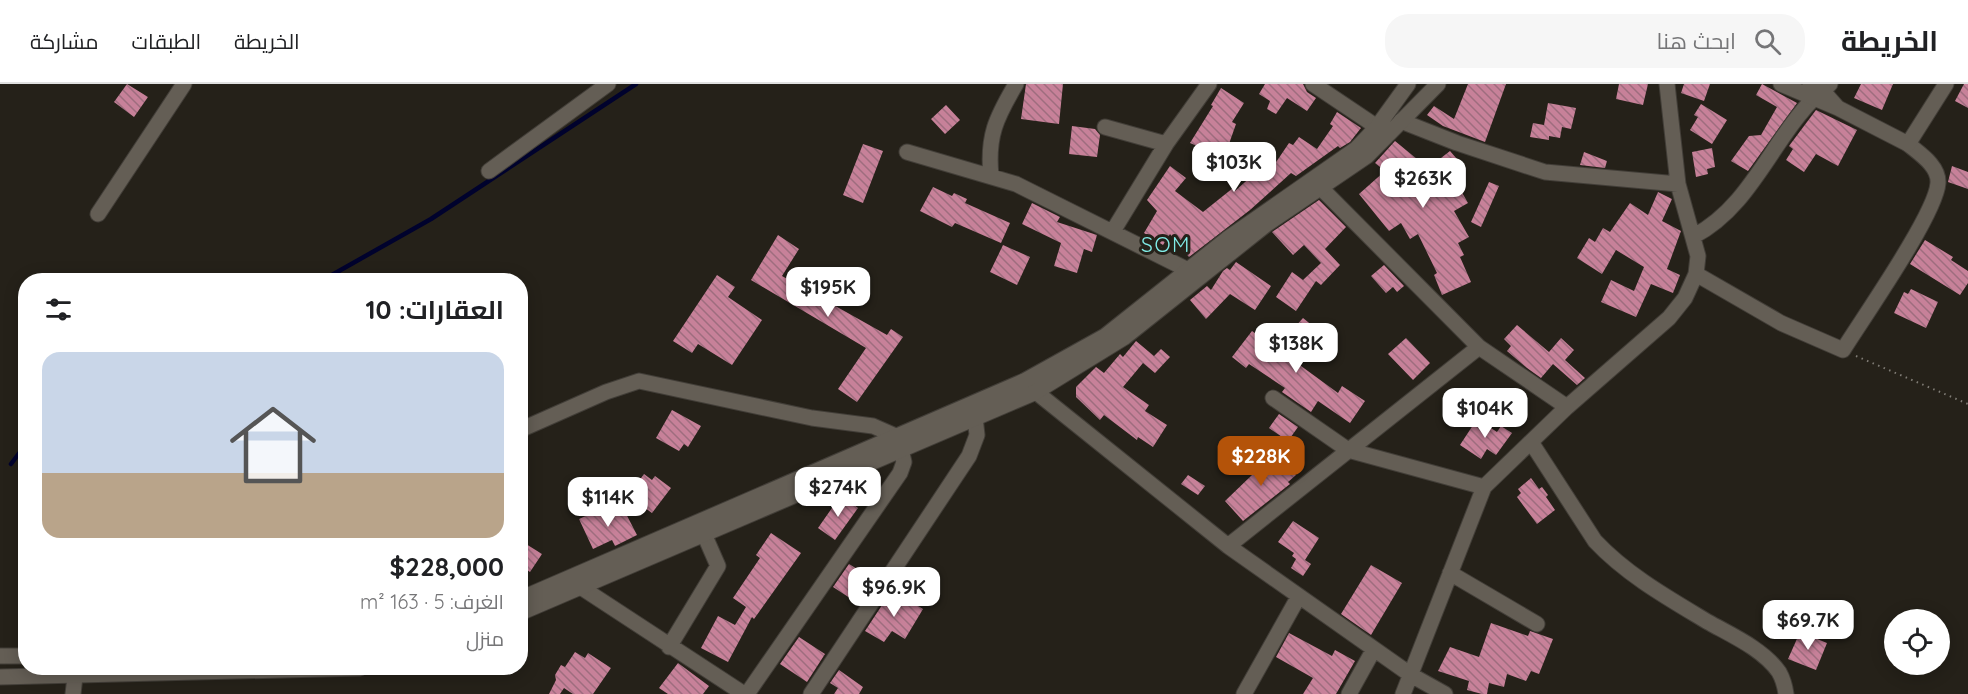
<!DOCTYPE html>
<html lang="ar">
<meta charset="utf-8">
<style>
:root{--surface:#fff;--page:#f6f6f6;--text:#202124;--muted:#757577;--line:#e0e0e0;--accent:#b45309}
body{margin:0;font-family:Quicksand,Cairo,sans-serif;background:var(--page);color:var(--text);direction:rtl;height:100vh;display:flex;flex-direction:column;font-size:22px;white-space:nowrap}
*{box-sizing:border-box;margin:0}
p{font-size:20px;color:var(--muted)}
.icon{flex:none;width:33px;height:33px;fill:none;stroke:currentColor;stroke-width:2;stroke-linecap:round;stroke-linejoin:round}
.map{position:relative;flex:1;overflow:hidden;direction:ltr}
.drawer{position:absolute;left:18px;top:189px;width:510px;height:402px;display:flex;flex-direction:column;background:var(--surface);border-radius:24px;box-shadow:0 3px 15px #0003;direction:rtl}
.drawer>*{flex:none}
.buttons{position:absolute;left:1884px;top:525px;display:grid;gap:12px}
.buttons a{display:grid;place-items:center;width:66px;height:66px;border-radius:50%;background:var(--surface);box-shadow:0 3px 15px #0003;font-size:30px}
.price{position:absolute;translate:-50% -51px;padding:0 14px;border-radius:12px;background:#fff;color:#222;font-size:20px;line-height:39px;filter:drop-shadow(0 2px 3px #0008)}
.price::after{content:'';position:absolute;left:50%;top:36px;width:18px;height:14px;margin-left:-9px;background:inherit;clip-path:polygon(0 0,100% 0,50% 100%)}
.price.active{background:var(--accent);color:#fff}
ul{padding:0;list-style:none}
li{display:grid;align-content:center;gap:12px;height:318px;padding:0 24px}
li+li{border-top:2px solid var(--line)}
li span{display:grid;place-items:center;height:186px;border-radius:18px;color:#555}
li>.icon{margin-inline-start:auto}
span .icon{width:108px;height:108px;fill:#fffc;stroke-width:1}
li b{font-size:26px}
h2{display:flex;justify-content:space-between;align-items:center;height:72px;padding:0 24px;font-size:26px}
header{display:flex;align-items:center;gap:36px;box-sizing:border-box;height:84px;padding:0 30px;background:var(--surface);border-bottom:2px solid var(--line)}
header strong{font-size:28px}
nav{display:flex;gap:33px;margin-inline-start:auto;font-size:21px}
.search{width:420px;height:54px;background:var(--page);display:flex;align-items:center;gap:15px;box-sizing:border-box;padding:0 21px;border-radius:24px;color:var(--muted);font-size:22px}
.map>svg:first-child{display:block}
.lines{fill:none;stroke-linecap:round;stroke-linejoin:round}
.stream{stroke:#00022d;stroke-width:4.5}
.building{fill:url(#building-back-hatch)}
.minor-casing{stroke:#423e38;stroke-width:17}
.secondary-casing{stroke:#423e38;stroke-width:17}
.path{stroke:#807d76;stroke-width:2;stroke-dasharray:1.5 4.5;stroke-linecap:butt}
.minor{stroke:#645e55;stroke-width:15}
.secondary{stroke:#645e55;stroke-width:15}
.labels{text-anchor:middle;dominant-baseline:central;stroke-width:6;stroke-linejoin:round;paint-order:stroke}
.quarter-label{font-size:21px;letter-spacing:1.5px;fill:#81ede8;stroke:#252119}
</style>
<header>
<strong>الخريطة</strong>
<div class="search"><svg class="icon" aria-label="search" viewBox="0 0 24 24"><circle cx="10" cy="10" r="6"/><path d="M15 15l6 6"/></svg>ابحث هنا</div>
<nav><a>الخريطة</a><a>الطبقات</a><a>مشاركة</a></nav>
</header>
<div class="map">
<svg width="1968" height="610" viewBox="0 0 1968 610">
<defs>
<pattern id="building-back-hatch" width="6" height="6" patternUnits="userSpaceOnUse" patternTransform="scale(1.5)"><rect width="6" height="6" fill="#c78199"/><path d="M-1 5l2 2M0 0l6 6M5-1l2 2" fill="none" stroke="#9e6d7e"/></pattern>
</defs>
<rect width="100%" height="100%" fill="#252119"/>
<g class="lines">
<path class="stream" d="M323,196L431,135L636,0
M11,380L26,360"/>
</g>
<path class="building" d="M127,0L148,13L134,33L114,18Z
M1026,0H1063L1059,40L1021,35Z
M1265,0H1303L1307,8L1316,14L1307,27L1287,14L1276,30L1267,25L1270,17L1259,10Z
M1468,0H1506L1485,58L1443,42L1427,31L1434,22L1454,35Z
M1619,0H1648L1643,21L1616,15Z
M1684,0H1710L1704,17L1681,9Z
M1762,0L1797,19L1748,87L1731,77L1749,52L1761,51L1777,23L1756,11Z
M1861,0H1893L1882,26L1854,14Z
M1964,0H1968V24L1955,17Z
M1221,4L1244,19L1232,38L1236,40L1224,74L1208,67L1202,75L1192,69L1197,62L1190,59L1213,22L1211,21Z
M1548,19L1576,24L1571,45L1562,43L1560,54L1549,52V56L1530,53L1533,39L1544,41Z
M1701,20L1727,36L1712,60L1690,46L1698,33L1694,31Z
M946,21L960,36L945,50L931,35Z
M1816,26L1857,46L1838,82L1816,70L1804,88L1786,76L1793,65L1789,62Z
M1337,28L1361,44L1350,58L1340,64L1338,62L1296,92L1291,89L1250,126L1189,173L1170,150L1163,161L1144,149L1157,127L1147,116L1170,82L1186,94L1175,107L1203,128L1233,104L1235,107L1264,81L1270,87L1289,59L1293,61L1299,53L1317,65L1333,42L1330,40Z
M1072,42L1095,45L1100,51L1097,73L1069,70Z
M1395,57L1428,84L1450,67L1463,82L1452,91L1468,119L1454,127L1469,153L1458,159L1464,171L1460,173L1471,198L1442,211L1434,191L1437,189L1418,150L1410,155L1401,139L1389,147L1359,110L1385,87L1375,79Z
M863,60L883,67L863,119L843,111Z
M1712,64L1715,83L1707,85L1708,90L1696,93L1692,68Z
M1584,68L1607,77L1605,84L1580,81Z
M1952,82L1968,88V105L1948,98Z
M1489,98L1499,102L1481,143L1471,138Z
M933,103L952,112L954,109L967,115L965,119L1010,139L1001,159L955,139L952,143L920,127Z
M1658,108L1672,115L1662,137L1681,147L1667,185L1680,191L1673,209L1651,200L1636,233L1601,218L1611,196L1634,207L1644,183L1616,166L1602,190L1577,174L1589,154L1595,158L1603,144L1610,148L1630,119L1648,131Z
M1319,116L1346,143L1325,165L1340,181L1321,201L1316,197L1296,227L1276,213L1292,188L1303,196L1321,179L1304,161L1293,171L1272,148Z
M1032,119L1060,133L1057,138L1097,151L1092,168L1084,165L1077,189L1054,182L1061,159L1022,140Z
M778,151L799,165L782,192L887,251L891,245L903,253L857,318L838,305L866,264L751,196Z
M1925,156L1953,173L1951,176L1968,187V199L1960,211L1910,180Z
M1003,161L1030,173L1017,201L990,188Z
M1236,178L1271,202L1255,226L1230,210L1206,235L1190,216L1207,202L1211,206L1223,187L1227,184L1230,186Z
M1384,181L1404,202L1397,208L1393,203L1386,209L1371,192Z
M717,191L735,203L728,213L762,236L732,281L698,260L692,269L673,257Z
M1911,205L1938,218L1926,244L1894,229L1904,208L1908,210Z
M1303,234L1313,242L1286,271L1338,309L1342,302L1365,317L1350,339L1318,317L1311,328L1282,308L1285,304L1249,280L1246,284L1232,273L1252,247L1276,264Z
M1517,241L1549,268L1561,254L1574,266L1565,276L1585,294L1577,301L1553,280L1541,294L1527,284L1507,267L1511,262L1504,255Z
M1406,254L1430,279L1413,296L1388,270Z
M1136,257L1154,272L1161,265L1170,273L1155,289L1143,279L1123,303L1149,321L1145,327L1167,341L1153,363L1138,353L1137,356L1104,331L1100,336L1076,313V303L1096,283L1104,289L1120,270L1123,273Z
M672,326L701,342L688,363L684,360L679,367L656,354Z
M1279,330L1298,343L1288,357L1269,344Z
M1477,335L1497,348L1501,342L1512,349L1496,371L1487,365L1481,375L1460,361Z
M1276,368L1296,391L1288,398L1290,400L1243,437L1225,417Z
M644,390L652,396L655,392L671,404L652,429L628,412Z
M1188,391L1205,402L1198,411L1181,400Z
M1531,394L1539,405L1542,403L1548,411L1546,413L1555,426L1537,440L1517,413L1521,409L1518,405Z
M841,411L858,424L835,456L818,444Z
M623,424L637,451L615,462L612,456L593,465L579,435L599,426L603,434Z
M1293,437L1319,454L1305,476L1311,480L1303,492L1291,484L1296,475L1292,472L1294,469L1278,458Z
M771,449L801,469L754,535L752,533L728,578L701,564L718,532L735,541L746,523L733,514L760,474L756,471Z
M526,460L542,470L530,488L520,481V469Z
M849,480L875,496L859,520L833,503Z
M1371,481L1402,499L1371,551L1341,530Z
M892,506L923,525L905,555L892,547L884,558L865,547Z
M1491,539L1528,552L1530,547L1553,555L1539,590L1531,587L1526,597L1507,590L1504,603L1489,599L1487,610H1482L1467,606L1469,597L1438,587L1450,563L1479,573Z
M1800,548L1827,559L1816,586L1788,575Z
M1289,549L1332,572L1335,566L1355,577L1336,610H1303L1313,594L1276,573Z
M799,553L825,570L807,598L780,580Z
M575,568L585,574L588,569L611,584L593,610H573L564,604L560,610H549L556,596L555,591L561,581L565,583Z
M678,579L709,602L703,610H668L659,604Z
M839,586L863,603L859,610H834L838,604L830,599Z"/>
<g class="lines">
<g class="minor-casing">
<path id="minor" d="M1313,0L1377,43
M1401,37L1457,59L1545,88L1678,100
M1105,43L1166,60
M907,68L1016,100L1188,186
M489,87L608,0
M991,92C987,52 996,34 1016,0
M1320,103L1479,263L1567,323
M98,130L184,0
M1113,147L1166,60L1209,0
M1694,152C1757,119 1776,41 1830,0
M1696,190L1781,239L1843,266C1863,234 1936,130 1938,99C1939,82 1920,70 1908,60
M1026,300L1228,462L1411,591L1445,610
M1273,314L1348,366L1484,403
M520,346L606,308L639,297L812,334L873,342L898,353L904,378L900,389L747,610
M1531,358L1595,457C1627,491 1668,514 1708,538C1731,551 1763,565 1779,588C1783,595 1785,603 1786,610
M1228,462L1479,263
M1450,489L1537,540
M579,502L744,610
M669,563L718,482L704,450
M73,610L76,584
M811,610L969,372L977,351L975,333
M1244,610L1299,512
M1349,610L1374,565
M1403,610L1484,403L1567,323L1669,234L1685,214L1696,190L1698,172L1678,100L1667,0"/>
</g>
<g class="secondary-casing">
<path id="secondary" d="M1781,0L1838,24L1908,60L1946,0
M1810,0L1822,6L1837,23
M520,515L1024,297L1105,252L1227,155L1356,65L1377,43L1408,0
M520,529L1034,309L1125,253L1267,140L1367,72L1438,0
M0,572H26
M0,593L360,584"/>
</g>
<path class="path" d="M1856,272L1968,320"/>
<use href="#minor" class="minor"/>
<use href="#secondary" class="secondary"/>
</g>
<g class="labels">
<g class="quarter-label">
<text x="1166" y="160">SOM</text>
</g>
</g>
</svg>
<div class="buttons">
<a><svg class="icon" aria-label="locate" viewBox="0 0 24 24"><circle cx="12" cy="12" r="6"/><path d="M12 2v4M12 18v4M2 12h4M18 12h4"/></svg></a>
</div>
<b class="price" style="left:1234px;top:109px">$103K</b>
<b class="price" style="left:1423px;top:125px">$263K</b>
<b class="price" style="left:828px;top:234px">$195K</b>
<b class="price" style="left:1296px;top:290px">$138K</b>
<b class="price" style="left:1485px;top:355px">$104K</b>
<b class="price active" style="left:1261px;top:403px">$228K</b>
<b class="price" style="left:838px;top:434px">$274K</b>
<b class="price" style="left:608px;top:444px">$114K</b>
<b class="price" style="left:894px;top:534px">$96.9K</b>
<b class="price" style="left:1808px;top:567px">$69.7K</b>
<section class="drawer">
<h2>العقارات: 10<svg class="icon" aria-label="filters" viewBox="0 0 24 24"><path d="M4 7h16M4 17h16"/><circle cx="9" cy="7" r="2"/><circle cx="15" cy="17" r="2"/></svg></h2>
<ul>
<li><span style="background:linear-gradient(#c9d6e8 65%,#b9a48a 0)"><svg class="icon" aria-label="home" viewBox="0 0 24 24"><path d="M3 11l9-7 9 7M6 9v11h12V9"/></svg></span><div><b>$228,000</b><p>الغرف: 5 · 163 m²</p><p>منزل</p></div></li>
</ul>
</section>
</div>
